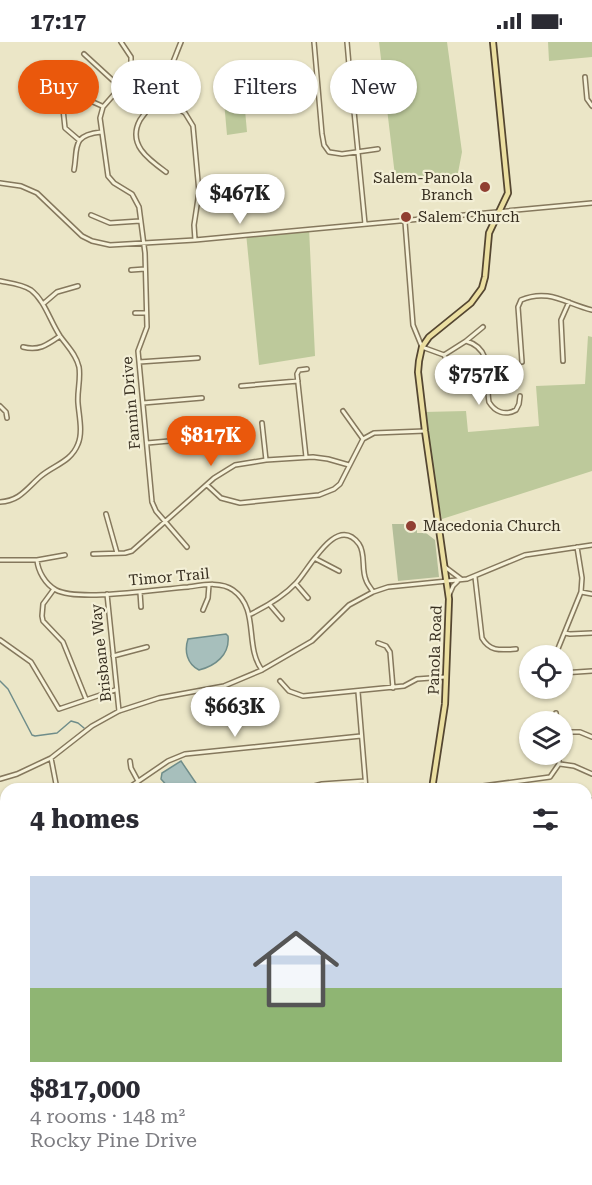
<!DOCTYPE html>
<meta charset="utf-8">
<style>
:root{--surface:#fff;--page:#f7f7f7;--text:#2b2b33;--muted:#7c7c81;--accent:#ea580c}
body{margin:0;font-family:"Roboto Serif",serif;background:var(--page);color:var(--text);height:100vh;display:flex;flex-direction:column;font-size:22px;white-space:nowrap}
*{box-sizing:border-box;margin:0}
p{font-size:20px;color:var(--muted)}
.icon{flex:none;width:33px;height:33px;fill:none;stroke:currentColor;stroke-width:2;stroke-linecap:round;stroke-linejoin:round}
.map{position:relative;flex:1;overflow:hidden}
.sheet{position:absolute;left:0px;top:741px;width:592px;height:402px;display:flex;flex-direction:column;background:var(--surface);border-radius:18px 18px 0 0;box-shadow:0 2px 4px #0004}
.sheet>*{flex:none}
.banner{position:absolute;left:18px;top:18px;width:556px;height:54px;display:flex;gap:12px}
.tools{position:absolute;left:519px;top:603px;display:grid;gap:12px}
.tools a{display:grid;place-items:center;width:54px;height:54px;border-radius:50%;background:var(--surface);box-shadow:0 2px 4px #0004;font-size:30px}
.price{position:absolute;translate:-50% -51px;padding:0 14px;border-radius:21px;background:#fff;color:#222;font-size:20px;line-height:39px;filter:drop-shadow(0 2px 3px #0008)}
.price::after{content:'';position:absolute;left:50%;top:36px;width:18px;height:14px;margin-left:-9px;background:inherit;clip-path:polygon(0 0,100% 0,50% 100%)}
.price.on{background:var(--accent);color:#fff}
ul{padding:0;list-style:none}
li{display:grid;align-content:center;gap:12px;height:318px;padding:0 30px}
li span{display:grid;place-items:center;height:186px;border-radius:0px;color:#555}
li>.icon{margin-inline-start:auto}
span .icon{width:108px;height:108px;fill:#fffc;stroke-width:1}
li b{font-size:26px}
h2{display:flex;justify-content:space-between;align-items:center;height:72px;padding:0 30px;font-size:26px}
.pill{padding:0 21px;border-radius:27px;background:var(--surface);box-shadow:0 2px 4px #0004;font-size:21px;line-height:54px}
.pill.on{background:var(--accent);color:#fff}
.status{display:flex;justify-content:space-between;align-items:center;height:42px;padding:0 30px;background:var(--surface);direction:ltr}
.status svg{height:16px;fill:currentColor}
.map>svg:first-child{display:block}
.green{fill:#bdc99b}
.cemetery{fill:#b4be99}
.water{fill:#a7bfbc;stroke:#6f8d8a;stroke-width:1.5}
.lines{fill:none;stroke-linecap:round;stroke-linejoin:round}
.stream{stroke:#6f8d8a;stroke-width:1.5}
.minor-casing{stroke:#85785d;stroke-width:6}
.major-casing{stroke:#544631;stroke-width:8}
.minor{stroke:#f6f2d9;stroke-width:3}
.major{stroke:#ebdfa1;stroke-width:4.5}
.poi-dot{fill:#903f32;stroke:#f3efd6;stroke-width:2}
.labels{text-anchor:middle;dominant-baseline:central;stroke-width:4.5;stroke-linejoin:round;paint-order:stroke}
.poi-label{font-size:15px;fill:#372e20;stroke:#f3efd6;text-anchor:start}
.street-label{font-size:15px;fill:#372e20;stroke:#f3efd6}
</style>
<div class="status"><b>17:17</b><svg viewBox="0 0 49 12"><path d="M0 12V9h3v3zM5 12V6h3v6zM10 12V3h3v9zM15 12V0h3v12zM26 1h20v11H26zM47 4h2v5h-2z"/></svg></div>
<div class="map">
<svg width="592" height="1143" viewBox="0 0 592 1143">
<rect width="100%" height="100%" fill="#ebe6c7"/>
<path class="green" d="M379,0H447L462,110L457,136H430L396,142Z
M548,0H592V15L549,19Z
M286,22L287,47L285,49L259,50C258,32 269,23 286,22Z
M243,46L247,90L227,93L223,48Z
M309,186L315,314L259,323L246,191Z
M588,294L592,295V429L442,477L425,388L424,370L466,369L468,390L539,384L536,344L585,342Z"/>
<path class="cemetery" d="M392,482H404V486L417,488V491H426L435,498L439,535L398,539Z"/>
<path class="water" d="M226,592L228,594C230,613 215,624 199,628C187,622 184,609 188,597Z
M181,719L200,747H170L161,737L162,731Z"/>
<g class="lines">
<path class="stream" d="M0,639L8,647L32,693L35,694L57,691L71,679L78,681L84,686"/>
<g class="minor-casing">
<path id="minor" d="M121,0L131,15V33L103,65L100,76L108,134L114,141L132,152L139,165L145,211L147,285L138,309L152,460L156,469L187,505
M314,0L322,92L324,103L329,110L342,112L378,107
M347,0L349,23
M84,12L120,45
M585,35L587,57L592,64
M158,53L185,71L193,84L199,150L194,183L195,198
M353,59L365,182
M93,60L102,64
M63,67L65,86L79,98
M74,128C78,106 71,93 101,90
M166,130C148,117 127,102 140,78C146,69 154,61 159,51C168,35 174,17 181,0
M0,141L21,144L37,151L82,194L92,199L110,203L195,198L592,161
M91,173L110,181L140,179
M405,180L413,283L422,305L444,313
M131,228L145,227
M0,239C10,241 22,242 31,248C45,259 50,279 60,294C67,304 76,312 79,325C81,337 77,349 78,361C79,374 83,390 78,402C71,420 54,423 41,434C27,446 20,459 0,460
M43,262L57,250L78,244
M135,271H146
M466,299L483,285
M23,305C39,309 47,303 60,294
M444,313L466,299C495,307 485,338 489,360C495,370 505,374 516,368L519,362L520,354
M444,313L451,328
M563,319L561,278L569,260
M139,320L198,316
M522,320L518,265L521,258C549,246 566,262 592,268
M241,344L298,339
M475,350H487
M143,361L202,356
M0,364L6,370L7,376
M343,369L363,397
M262,381L266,418
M147,401L214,395
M306,415L297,332L299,328L307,327
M207,443L221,456L240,461L319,453L334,447L340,442L363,397L374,391L425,389
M106,472L117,511
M93,512L125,511L132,509L214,436L235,423L266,418L313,415L328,417L349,423
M316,517L339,529
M0,518H37L65,513
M37,518C38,529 45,542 56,548C79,560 159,547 188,545C202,543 221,539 233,548C260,567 244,604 262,628
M445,525L461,537
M475,535L482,596C490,610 501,608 516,607
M296,542L308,556
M54,547L43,562L42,574L43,579L63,600L86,657
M140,550L141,565
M581,550L592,552
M107,552L119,669
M449,553L453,544L458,539
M270,563L282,577
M203,568L208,556L209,543
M251,572C267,564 283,555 296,541C309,528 336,471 359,502C366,512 361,527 366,538C367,542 371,546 373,550
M565,591L570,592L592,591
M0,598L31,620L59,667L115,648
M378,601L386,604L390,610L393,646
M113,614L147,605
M555,614L581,550L582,536L577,505
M562,631L592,629
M280,639L289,649L303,654L404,644L417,637L445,635
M358,650L366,747
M556,671L557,680
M562,690H580L592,695
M51,716L57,747
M130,719L131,726L138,739
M560,722L574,724L592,732
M0,737L17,732L51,716L92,684L119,669L159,656L224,644L262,628L312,599L349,563L373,550L388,545L467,537L525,513L592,503
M127,747L168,719L185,712L361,694
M235,747L259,745L270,747
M303,747L322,742L365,739
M461,747L550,735L559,722V712
M586,761L592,758
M586,853H592
M0,893L6,892
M586,932V964
M0,960H6
M4,960L5,978
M586,1011L592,1010
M0,1039L6,1036
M0,1061L6,1059
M0,1094L6,1097
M0,1116L6,1118
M586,1118L592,1117
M0,1120L6,1122
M77,1137L78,1143
M105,1137L115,1143
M283,1137L289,1143
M0,1139L14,1143
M134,1143L135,1137
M331,1143L351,1137"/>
</g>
<g class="major-casing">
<path id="major" d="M432,747L445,662L449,557L425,389L418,330L419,319L422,305L429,295L471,261L482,246L485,235L489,191L508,151L493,0
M353,1137L360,1143
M367,1143L370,1137"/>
</g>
<use href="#minor" class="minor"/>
<use href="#major" class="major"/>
</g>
<g class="poi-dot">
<circle cx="485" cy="145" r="6"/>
<circle cx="406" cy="175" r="6"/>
<circle cx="411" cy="484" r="6"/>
</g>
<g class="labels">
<g class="poi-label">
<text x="473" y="136" text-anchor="end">Salem-Panola<tspan x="473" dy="17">Branch</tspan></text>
<text x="418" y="175">Salem Church</text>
<text x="423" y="484">Macedonia Church</text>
</g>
<g class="street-label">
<text transform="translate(131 361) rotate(-95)">Fannin Drive</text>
<text transform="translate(169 535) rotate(-5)">Timor Trail</text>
<text transform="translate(435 608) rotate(-88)">Panola Road</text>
<text transform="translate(101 611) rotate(-96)">Brisbane Way</text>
</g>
</g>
</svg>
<div class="tools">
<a><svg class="icon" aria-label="locate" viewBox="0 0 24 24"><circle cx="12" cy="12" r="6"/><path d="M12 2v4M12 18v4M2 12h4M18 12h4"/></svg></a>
<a><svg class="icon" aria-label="layers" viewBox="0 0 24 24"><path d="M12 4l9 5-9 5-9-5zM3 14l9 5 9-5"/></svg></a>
</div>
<b class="price" style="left:240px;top:183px">$467K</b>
<b class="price" style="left:479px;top:364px">$757K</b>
<b class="price on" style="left:211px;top:425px">$817K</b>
<b class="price" style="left:235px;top:696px">$663K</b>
<div class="banner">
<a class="pill on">Buy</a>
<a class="pill">Rent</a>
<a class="pill">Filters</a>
<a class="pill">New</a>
</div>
<section class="sheet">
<h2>4 homes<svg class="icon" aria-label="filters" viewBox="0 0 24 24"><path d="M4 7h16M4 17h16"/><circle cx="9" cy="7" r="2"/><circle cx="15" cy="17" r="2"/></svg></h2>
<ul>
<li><span style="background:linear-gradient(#c9d6e8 60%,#8fb573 0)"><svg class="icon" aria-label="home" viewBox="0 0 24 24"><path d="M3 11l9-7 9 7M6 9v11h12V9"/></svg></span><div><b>$817,000</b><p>4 rooms · 148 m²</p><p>Rocky Pine Drive</p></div></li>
</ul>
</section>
</div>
